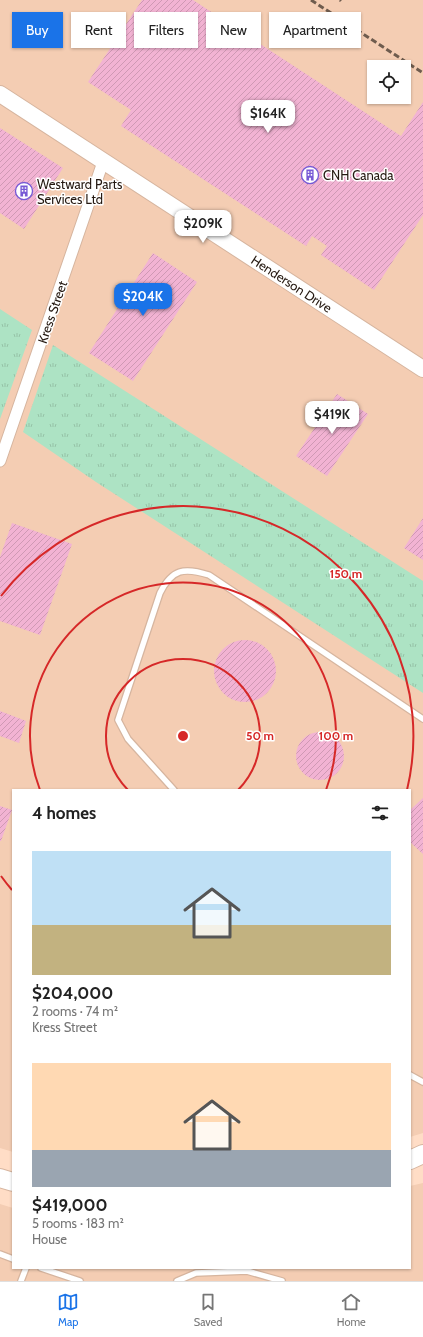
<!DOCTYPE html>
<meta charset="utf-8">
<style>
:root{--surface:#fff;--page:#f2f2f2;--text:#222;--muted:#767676;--line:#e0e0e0;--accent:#1a73e8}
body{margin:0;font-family:Cabin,sans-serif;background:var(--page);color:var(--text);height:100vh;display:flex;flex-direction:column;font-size:15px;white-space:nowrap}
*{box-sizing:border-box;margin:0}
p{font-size:13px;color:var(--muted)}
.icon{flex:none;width:22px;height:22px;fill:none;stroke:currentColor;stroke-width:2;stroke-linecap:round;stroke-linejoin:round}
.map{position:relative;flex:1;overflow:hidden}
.drawer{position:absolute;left:12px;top:789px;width:399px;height:480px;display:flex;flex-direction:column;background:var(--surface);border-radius:0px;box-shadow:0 1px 3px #0004}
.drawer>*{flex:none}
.banner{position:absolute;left:12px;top:12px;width:399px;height:36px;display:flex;gap:8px}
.fabs{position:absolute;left:367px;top:60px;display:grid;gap:8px}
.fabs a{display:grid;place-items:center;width:44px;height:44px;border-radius:0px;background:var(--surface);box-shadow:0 1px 3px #0004;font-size:20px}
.price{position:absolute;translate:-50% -34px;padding:0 9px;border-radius:8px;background:#fff;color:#222;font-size:13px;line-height:26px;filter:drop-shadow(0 1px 2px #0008)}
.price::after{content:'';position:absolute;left:50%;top:24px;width:12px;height:9px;margin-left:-6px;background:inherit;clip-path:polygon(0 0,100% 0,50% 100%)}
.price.active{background:var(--accent);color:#fff}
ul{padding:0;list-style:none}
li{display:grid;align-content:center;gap:8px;height:212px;padding:0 20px}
li span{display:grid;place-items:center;height:124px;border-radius:0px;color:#555}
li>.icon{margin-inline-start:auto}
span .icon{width:72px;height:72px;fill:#fffc;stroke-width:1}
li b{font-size:17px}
h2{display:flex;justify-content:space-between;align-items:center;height:48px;padding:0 20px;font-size:17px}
.pill{padding:0 14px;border-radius:0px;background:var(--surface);box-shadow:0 1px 3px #0004;font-size:14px;line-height:36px}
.pill.active{background:var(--accent);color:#fff}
.tab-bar{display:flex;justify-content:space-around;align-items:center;height:56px;border-top:1px solid var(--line);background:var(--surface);font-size:11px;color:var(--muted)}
.tab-bar a{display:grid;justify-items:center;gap:2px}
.tab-bar .active{color:var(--accent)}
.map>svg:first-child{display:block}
.built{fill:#f4cdb3;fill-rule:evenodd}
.grass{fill:url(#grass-tufts)}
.building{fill:url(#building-hatch)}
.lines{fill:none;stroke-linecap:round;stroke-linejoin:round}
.lane-casing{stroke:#d6b59f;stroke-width:8}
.street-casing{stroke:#d6b59f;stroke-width:13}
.secondary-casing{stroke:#d6b59f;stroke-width:18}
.primary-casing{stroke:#d6b59f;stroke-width:20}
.lane{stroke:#fff;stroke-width:5.5}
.street{stroke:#fff;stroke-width:11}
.secondary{stroke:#fff;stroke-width:16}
.primary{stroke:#fff;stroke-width:18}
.rail{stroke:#6f5c4e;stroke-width:3;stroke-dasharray:6 3;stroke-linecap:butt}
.ring{fill:none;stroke:#d62828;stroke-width:2}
.labels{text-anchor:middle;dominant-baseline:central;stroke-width:3;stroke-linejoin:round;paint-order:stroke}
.poi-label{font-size:13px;fill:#251911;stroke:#fff;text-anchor:start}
.street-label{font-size:13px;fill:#251911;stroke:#fff}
.centre{fill:#d62828;stroke:#fff;stroke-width:2}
.ring-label{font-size:12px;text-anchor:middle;font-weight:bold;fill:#d62828;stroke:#fff;stroke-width:3;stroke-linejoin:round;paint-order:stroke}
</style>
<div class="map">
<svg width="423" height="1281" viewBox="0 0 423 1281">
<defs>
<pattern id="grass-tufts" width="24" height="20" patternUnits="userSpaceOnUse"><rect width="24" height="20" fill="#ade3c4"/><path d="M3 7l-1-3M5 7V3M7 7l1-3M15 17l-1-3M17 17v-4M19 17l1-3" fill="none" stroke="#95c2a7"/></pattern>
<pattern id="building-hatch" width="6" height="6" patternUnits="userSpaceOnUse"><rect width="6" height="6" fill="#f2b3d3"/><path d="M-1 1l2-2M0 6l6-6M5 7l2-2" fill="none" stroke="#cf99b4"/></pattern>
</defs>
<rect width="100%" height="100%" fill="#ffddc6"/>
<path class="built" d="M0,0H423V1133L410,1137V790H13V1152L0,1148ZM374,67H404V97H374Z
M423,1183V1281H0V1204L13,1208V1268H410V1186Z"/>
<path class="grass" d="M0,309L32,330L0,419Z
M53,345L423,581V693L96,482L23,432Z"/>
<path class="building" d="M142,0H193L401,136L423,102V215L374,290L321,255L327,246L312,236L306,246L121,126L131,110L88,82Z
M0,128L63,168L24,229L0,213Z
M153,253L197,282L133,381L89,353Z
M337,394L368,414L327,476L296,456Z
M423,518V560L404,548Z
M12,523L72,544L40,635L0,621V557Z
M214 671a31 31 0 1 1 62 0a31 31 0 1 1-62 0Z
M0,711L26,721L19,743L0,736Z
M296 756a24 24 0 1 1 48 0a24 24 0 1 1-48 0Z
M423,798V854L410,842V810Z
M0,806L12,810L1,841H0Z"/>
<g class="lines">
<g class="lane-casing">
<path id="lane" d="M174,790L128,739L118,720L160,593C172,569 184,567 209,575L423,719
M410,1075L423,1082
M0,1254L13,1259
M41,1268L80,1281
M21,1281L26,1268
M177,1281L196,1273L247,1271L282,1281"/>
</g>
<g class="street-casing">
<path id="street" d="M0,461L103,162"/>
</g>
<g class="secondary-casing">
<g id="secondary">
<path id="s1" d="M0,94L423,369"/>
</g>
</g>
<g class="primary-casing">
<path id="primary" d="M410,1160L423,1154
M0,1178L13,1182"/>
</g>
<use href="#lane" class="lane"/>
<use href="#street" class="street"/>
<use href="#secondary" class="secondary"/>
<use href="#primary" class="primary"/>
<path class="rail" d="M311,0L423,73
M340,0L341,1"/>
</g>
<g class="ring">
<path d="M128 790A77 77 0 1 1 238 790"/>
<path d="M40 790A153 153 0 1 1 326 790"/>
<path d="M12 890A230 230 0 0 1 1 876M1 596A230 230 0 0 1 407 790"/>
</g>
<defs>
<g id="building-ring" transform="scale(0.9)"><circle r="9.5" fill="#fff" stroke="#775ad5" stroke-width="1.5"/><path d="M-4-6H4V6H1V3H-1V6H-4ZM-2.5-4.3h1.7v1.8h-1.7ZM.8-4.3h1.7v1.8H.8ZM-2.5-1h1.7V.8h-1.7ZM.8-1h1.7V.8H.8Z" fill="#775ad5"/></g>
</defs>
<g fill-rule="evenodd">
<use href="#building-ring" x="310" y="175"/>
<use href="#building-ring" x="24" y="191"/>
</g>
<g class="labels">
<g class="poi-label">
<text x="323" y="175">CNH Canada</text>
<text x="37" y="184">Westward Parts<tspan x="37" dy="15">Services Ltd</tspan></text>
</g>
<g class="street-label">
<text stroke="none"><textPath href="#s1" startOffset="348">Henderson Drive</textPath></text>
<text transform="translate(52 312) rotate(-71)">Kress Street</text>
</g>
</g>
<circle cx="183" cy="736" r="6" class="centre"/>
<g class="ring-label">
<text x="346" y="578">150 m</text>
<text x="260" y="740">50 m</text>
<text x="336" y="740">100 m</text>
</g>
</svg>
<div class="fabs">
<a><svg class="icon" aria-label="locate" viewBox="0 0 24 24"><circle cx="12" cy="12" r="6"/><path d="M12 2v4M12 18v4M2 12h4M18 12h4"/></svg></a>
</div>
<b class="price" style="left:268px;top:134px">$164K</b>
<b class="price" style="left:203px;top:244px">$209K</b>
<b class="price active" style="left:143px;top:317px">$204K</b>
<b class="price" style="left:332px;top:435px">$419K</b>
<div class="banner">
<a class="pill active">Buy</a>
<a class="pill">Rent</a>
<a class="pill">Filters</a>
<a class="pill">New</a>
<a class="pill">Apartment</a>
</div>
<section class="drawer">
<h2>4 homes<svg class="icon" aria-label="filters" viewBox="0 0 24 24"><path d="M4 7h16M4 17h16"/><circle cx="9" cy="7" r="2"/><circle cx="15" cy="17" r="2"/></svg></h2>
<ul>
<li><span style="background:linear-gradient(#bfe0f5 60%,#c2b280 0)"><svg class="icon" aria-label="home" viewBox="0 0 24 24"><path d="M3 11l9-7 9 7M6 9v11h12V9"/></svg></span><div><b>$204,000</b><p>2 rooms · 74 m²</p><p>Kress Street</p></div></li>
<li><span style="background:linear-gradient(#ffd9b3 70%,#9aa5b1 0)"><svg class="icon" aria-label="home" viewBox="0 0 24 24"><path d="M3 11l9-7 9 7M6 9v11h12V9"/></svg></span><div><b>$419,000</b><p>5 rooms · 183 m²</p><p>House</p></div></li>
</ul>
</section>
</div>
<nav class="tab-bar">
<a class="active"><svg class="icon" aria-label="map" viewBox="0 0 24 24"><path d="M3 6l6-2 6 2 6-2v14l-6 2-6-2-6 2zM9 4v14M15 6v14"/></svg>Map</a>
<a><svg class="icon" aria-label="saved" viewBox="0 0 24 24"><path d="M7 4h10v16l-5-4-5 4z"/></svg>Saved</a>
<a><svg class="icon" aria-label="home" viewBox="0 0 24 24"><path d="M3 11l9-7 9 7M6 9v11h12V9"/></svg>Home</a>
</nav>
